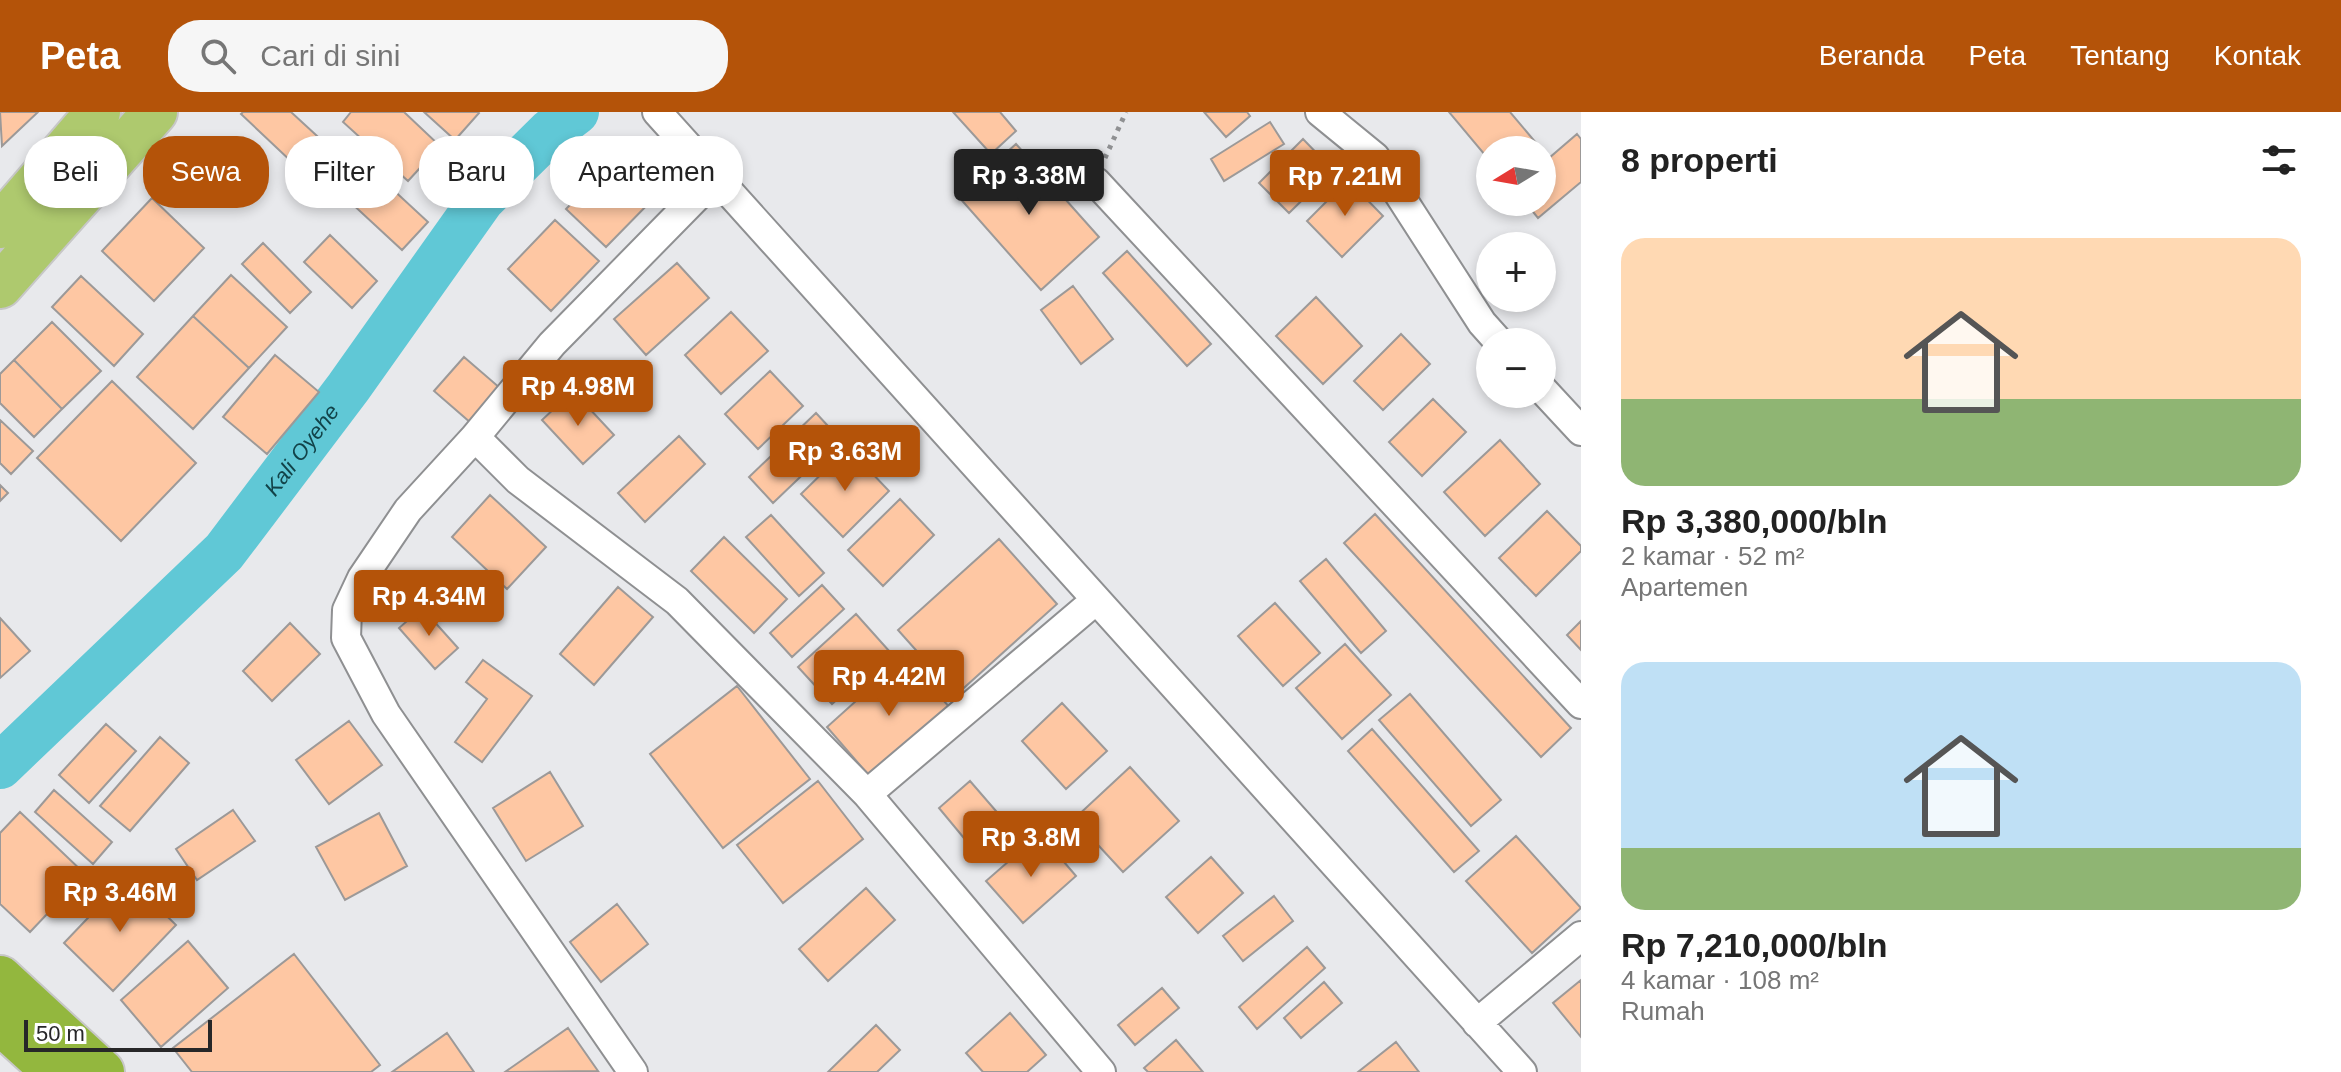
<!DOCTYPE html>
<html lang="id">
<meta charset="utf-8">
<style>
:root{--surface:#fff;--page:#f6f6f6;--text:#222;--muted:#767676;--accent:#b45309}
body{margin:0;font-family:Helvetica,sans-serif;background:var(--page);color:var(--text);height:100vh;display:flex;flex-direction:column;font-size:30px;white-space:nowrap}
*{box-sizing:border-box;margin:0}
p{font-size:26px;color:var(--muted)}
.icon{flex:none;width:44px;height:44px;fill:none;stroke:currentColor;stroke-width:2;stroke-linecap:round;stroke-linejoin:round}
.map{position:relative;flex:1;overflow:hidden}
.sheet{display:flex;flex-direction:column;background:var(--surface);width:760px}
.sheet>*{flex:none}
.banner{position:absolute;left:24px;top:24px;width:760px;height:72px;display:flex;gap:16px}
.needle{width:52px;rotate:259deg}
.fabs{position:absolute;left:1476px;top:24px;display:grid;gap:16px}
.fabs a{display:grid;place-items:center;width:80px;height:80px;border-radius:50%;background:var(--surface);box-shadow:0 4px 12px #0003;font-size:40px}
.scale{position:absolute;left:24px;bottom:20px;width:188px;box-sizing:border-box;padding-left:8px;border:4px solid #272728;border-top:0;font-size:22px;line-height:28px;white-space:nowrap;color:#272728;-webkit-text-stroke:6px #fff;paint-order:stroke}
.price{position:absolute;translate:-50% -68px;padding:0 18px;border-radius:8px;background:var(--accent);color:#fff;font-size:26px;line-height:52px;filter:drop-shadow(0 2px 4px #0008)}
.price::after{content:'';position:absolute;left:50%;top:48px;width:24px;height:18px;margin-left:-12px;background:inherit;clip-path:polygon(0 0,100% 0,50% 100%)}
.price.selected{background:#222;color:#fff}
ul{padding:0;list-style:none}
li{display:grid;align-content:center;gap:16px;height:424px;padding:0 40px}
li span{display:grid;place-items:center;height:248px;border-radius:24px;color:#555}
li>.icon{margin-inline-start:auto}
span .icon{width:144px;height:144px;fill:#fffc;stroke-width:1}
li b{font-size:34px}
h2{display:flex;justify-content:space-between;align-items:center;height:96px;padding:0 40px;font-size:34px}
.tag{padding:0 28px;border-radius:32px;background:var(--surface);box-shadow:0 4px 12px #0003;font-size:28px;line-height:72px}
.tag.selected{background:var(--accent);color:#fff}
header{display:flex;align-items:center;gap:48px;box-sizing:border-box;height:112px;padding:0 40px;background:var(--accent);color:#fff}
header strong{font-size:38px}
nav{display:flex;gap:44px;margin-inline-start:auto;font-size:28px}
.search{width:560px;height:72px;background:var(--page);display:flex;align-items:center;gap:20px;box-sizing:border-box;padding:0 28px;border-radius:32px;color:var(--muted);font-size:30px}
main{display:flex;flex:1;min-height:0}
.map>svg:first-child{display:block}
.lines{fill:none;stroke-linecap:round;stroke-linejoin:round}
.river{stroke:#60c8d6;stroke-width:46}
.building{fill:#fec7a3;stroke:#9c9998;stroke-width:2}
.minor-casing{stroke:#8f9092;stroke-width:32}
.primary-casing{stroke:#c7c7c7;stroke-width:48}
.trunk-casing{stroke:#c7c7c7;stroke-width:48}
.path{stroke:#8f9092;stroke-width:5;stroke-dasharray:4 6;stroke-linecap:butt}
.minor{stroke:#fff;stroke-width:28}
.primary{stroke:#aec96e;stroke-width:44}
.trunk{stroke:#93b73e;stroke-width:44}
.labels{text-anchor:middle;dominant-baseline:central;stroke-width:6;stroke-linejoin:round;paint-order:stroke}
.water-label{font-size:22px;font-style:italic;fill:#124349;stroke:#fff}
</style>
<header>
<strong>Peta</strong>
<div class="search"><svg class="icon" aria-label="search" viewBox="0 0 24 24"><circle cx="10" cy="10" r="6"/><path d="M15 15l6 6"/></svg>Cari di sini</div>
<nav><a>Beranda</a><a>Peta</a><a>Tentang</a><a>Kontak</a></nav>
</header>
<main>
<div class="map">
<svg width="1581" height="960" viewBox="0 0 1581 960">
<rect width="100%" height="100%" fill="#e8e9ec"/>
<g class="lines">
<path class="river" id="s1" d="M0,654L224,440L348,276L482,87L551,19L576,0"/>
</g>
<path class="building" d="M0,0H38L2,34Z
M243,0H291L353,57L328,84L241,2Z
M351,0H404L440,34L408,69L343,10Z
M424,0H478L479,1L455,28Z
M953,0H1000L1016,19L991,42Z
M1204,0H1247L1250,4L1226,25Z
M1449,0H1510L1542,38H1490V49Z
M1270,10L1284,32L1224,69L1211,47Z
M1577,22L1581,27V70L1538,106L1525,90H1542V38L1549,46Z
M1303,27L1333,58L1289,101L1259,71Z
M1016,32L1099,125L1041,178L958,84Z
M617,45L657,83L606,135L566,97Z
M375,61L428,110L402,138L349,89Z
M1348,68L1383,104L1342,145L1307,109Z
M152,86L204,136L154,189L102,139Z
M555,108L599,149L551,199L508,157Z
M330,123L377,169L352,196L304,150Z
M263,131L311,180L290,201L242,152Z
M1127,139L1211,232L1187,254L1103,161Z
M677,151L709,186L646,243L614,207Z
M231,163L287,215L249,256L193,204Z
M81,164L143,222L114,254L52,195Z
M1073,174L1113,227L1081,252L1041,198Z
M1316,185L1362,234L1323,272L1276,224Z
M731,200L768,239L721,282L685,243Z
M193,204L249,256L193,317L137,265Z
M52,210L101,259L62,297L14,248Z
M1401,222L1430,252L1383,298L1354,269Z
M275,243L319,280L267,342L223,305Z
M464,245L500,276L471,311L434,279Z
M14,248L62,297L34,325L0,291V262Z
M770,259L803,294L758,337L725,302Z
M112,269L196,351L121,429L37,346Z
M573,279L614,323L583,352L542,308Z
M1433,287L1466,320L1422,364L1389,330Z
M816,301L840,327L773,391L749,365Z
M0,308L33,339L11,362L0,351Z
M679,324L705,352L645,410L618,381Z
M1500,328L1540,372L1485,424L1444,380Z
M848,336L889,379L843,425L801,382Z
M0,373L8,381L0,389Z
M490,383L546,435L507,477L452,425Z
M900,387L934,423L883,474L848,438Z
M1547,399L1581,434V439L1536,484L1499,446Z
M1375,402L1571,616L1541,645L1344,431Z
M771,403L824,461L799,484L746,425Z
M724,425L787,487L754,521L691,459Z
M999,427L1057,492L956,583L898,518Z
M1326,447L1386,519L1361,541L1300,469Z
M822,473L844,497L792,545L770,521Z
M618,475L653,505L594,573L560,542Z
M1275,491L1320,541L1283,574L1238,524Z
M422,496L458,536L435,557L399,516Z
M856,502L890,540L832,592L798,555Z
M0,506L30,539L0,566Z
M1581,509V538L1567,523Z
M290,511L320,542L272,589L243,559Z
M1345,532L1391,583L1342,627L1296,576Z
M905,545L951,597L872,667L827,615Z
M483,548L532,584L482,650L455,630L487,587L466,570Z
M737,574L810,667L723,736L650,642Z
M1410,582L1501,688L1471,714L1379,608Z
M1062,591L1107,639L1066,677L1022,629Z
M349,609L382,653L329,692L296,648Z
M106,612L136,639L89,691L59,663Z
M1372,617L1479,739L1454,760L1348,639Z
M160,625L189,651L130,719L100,694Z
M1130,655L1179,709L1123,760L1074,707Z
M550,660L583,714L526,749L493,696Z
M818,669L863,727L783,791L737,733Z
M970,669L1015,721L983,749L939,696Z
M54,678L112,730L93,752L35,700Z
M233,698L255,729L197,768L176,737Z
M20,700L85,762L30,820L0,792V721Z
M379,701L407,754L345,788L316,735Z
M1040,722L1076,764L1023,811L986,769Z
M1516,724L1581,796L1532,841L1466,769Z
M1211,745L1243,781L1198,821L1166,785Z
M127,765L176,813L113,879L64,831Z
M866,776L895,808L828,869L799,837Z
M1274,784L1293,809L1243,849L1223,824Z
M617,792L648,832L601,870L570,830Z
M188,829L228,876L161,935L121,888Z
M1307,835L1325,856L1257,917L1239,895Z
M294,842L380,953L371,960H192L173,936Z
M1581,868V925L1553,891Z
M1324,870L1342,891L1301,926L1284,906Z
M1162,876L1179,896L1135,933L1118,913Z
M1010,901L1046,943L1027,960H983L966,941Z
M876,913L900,938L877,960H828Z
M568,916L598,959L505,960Z
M447,921L474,960H392Z
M1176,928L1203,960H1148L1144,956Z
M1396,930L1419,960H1358Z"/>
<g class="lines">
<g class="minor-casing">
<path id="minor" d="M657,0L1522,960
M1320,0L1375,45L1482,211L1499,230
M717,64L552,232L475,325L518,368L677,489L867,682L1101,960
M1096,70L1581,592
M1542,277L1581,319
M475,325L408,398L362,466L347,498L346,526L386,602L633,960
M867,682L1096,488
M1477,911L1581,824"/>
</g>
<g class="primary-casing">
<path id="primary" d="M0,114L98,0
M0,174L155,0"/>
</g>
<g class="trunk-casing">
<path id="trunk" d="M0,866L102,960
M0,910L55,960"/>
</g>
<path class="path" d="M1105,46L1126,0"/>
<use href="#minor" class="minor"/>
<use href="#primary" class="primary"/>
<use href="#trunk" class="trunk"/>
</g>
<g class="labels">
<g class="water-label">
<text stroke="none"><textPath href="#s1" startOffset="438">Kali Oyehe</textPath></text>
</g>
</g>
</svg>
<div class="fabs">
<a><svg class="needle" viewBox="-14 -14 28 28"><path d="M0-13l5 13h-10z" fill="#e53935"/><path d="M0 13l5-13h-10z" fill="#767676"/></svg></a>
<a>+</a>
<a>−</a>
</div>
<div class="scale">50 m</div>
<b class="price selected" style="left:1029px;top:105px">Rp 3.38M</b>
<b class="price" style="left:1345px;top:106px">Rp 7.21M</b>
<b class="price" style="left:578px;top:316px">Rp 4.98M</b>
<b class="price" style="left:845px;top:381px">Rp 3.63M</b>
<b class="price" style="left:429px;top:526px">Rp 4.34M</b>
<b class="price" style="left:889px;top:606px">Rp 4.42M</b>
<b class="price" style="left:1031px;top:767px">Rp 3.8M</b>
<b class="price" style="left:120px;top:822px">Rp 3.46M</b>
<div class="banner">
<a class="tag">Beli</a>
<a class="tag selected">Sewa</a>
<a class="tag">Filter</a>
<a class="tag">Baru</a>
<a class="tag">Apartemen</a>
</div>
</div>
<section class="sheet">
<h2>8 properti<svg class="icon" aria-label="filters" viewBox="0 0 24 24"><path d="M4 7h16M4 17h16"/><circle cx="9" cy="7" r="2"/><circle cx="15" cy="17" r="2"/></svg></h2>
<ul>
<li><span style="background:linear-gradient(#ffd9b3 65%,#8fb573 0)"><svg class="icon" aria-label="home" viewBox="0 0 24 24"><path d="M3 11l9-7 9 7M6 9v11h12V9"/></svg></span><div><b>Rp 3,380,000/bln</b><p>2 kamar · 52 m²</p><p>Apartemen</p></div></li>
<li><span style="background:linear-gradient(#bfe0f5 75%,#8fb573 0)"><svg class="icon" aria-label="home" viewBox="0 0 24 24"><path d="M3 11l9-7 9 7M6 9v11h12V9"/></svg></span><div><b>Rp 7,210,000/bln</b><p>4 kamar · 108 m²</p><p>Rumah</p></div></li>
</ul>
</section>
</main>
